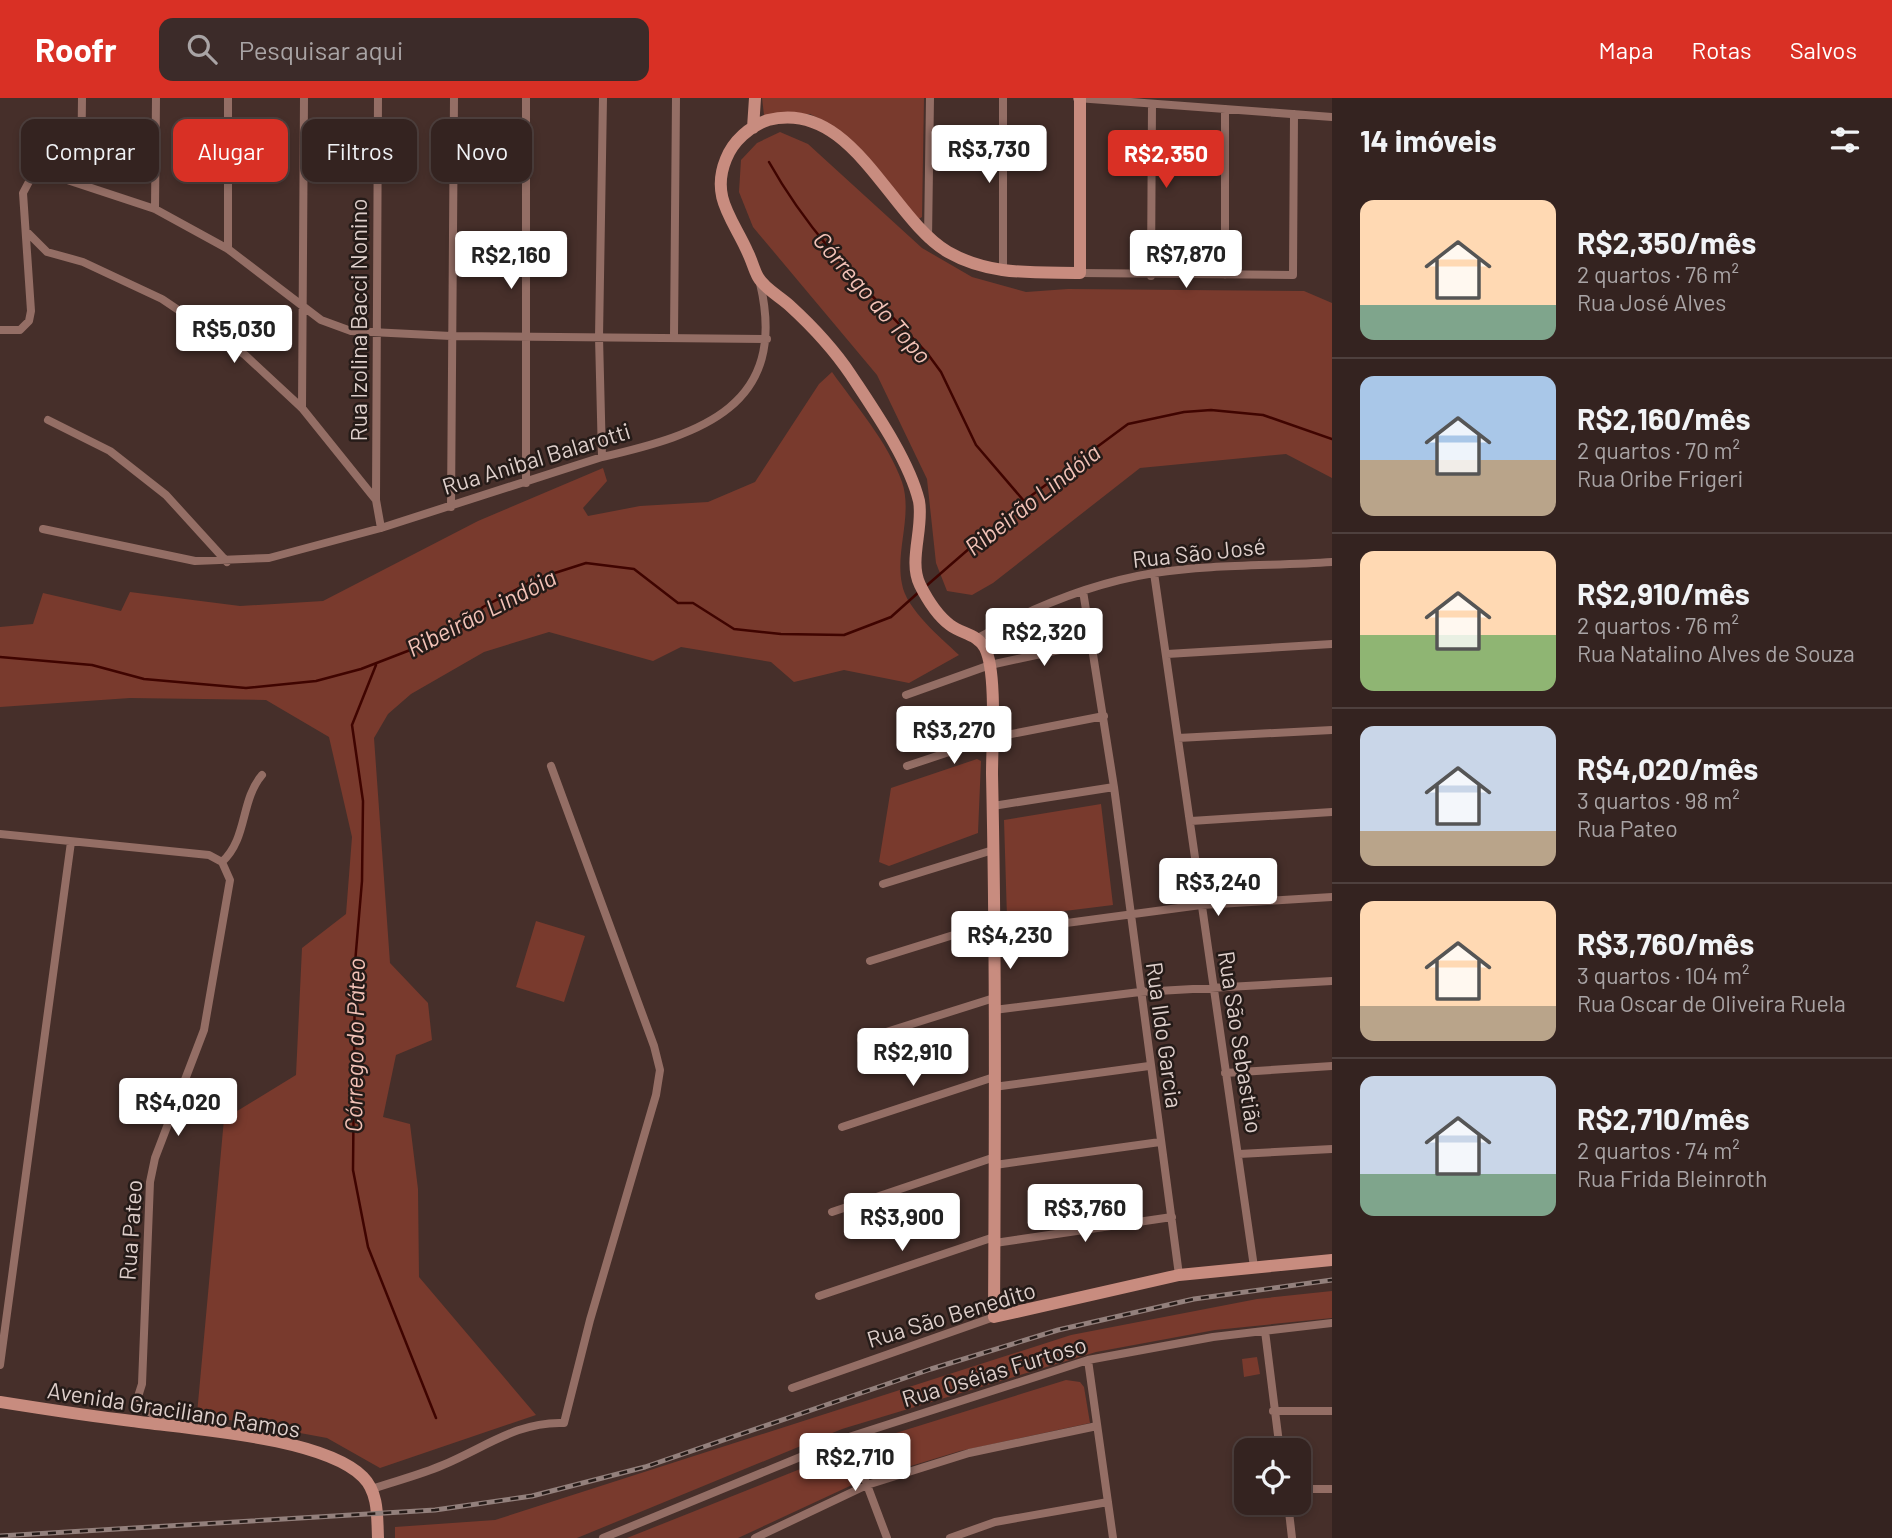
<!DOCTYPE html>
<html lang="pt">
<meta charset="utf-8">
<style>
:root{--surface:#342320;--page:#3c2b29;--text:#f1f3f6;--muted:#a9a4a5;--line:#4e403e;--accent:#d93025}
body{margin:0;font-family:Barlow,sans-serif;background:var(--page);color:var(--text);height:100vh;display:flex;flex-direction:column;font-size:26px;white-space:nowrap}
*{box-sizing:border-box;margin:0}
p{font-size:23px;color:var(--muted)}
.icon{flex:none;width:38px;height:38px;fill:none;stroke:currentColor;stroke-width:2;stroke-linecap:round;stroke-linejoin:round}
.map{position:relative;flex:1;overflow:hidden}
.drawer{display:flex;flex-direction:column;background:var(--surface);width:560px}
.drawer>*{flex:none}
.hud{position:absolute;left:21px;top:21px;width:665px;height:63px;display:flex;gap:14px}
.fabs{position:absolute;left:1234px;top:1340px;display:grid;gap:14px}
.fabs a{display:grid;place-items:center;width:77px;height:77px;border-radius:14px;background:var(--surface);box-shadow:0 4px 10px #0003,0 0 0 2px var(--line);font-size:35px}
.price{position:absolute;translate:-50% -60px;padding:0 16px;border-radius:7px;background:#fff;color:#222;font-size:23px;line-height:46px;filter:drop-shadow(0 2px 4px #0008)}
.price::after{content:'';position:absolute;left:50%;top:42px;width:21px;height:16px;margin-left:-10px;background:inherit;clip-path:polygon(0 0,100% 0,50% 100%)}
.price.on{background:var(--accent);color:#fff}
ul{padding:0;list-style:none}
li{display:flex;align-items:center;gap:21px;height:175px;padding:0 28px}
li+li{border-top:2px solid var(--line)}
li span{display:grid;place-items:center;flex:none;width:196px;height:140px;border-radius:14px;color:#555}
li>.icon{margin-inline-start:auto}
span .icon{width:84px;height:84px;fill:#fffc;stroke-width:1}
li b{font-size:30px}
h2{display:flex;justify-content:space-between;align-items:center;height:84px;padding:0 28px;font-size:30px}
.pill{padding:0 24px;border-radius:14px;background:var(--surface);box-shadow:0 4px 10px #0003,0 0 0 2px var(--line);font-size:24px;line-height:63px}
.pill.on{background:var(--accent);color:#fff}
header{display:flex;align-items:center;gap:42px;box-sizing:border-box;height:98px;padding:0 35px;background:var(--accent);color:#fff}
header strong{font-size:33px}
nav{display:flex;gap:38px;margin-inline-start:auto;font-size:24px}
.search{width:490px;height:63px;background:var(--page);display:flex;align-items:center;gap:18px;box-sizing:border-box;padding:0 24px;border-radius:14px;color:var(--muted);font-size:26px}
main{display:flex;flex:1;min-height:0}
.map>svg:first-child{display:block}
.green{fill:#793a2d}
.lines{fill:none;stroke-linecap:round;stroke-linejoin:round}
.stream{stroke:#3f0400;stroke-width:2.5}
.street{stroke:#946e65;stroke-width:8}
.secondary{stroke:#c88c7f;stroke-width:12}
.rail-casing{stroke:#93807c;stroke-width:5}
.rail{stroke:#251b18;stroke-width:2.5;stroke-dasharray:8;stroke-linecap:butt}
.labels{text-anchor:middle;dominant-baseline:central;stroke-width:5;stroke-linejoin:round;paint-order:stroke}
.street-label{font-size:23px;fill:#decfcb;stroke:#251b18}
.water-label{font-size:24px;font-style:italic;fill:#f2c2b7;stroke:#251b18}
</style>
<header>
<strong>Roofr</strong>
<div class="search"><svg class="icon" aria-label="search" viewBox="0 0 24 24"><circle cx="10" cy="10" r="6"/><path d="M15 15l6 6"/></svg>Pesquisar aqui</div>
<nav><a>Mapa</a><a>Rotas</a><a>Salvos</a></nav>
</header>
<main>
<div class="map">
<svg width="1332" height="1440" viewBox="0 0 1332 1440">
<rect width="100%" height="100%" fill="#462f2a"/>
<path class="green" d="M762,0H924L922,119L917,122L826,24L810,16L764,17Z
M780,34L808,46L922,150L972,179L1026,194L1068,191L1304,193L1332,205V380L1286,356L1140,370L993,485L972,497L947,493L936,465L927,381L877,277L753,129L739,94L741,62L757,45Z
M832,274C856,308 888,344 902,384C913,417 895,453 902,486C906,511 941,540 959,557L909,585L844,572L794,584L771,564L681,549L653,563L549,534L484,554L411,596L388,616L374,640L390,865L428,905L432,942L396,957L383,1019L410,1026L418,1091L419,1179L536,1317L380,1370L327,1340L197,1316L224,1021L296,977L302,850L346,816L352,739L329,639L266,602L130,600L0,609V529L33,526L43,495L121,513L130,494L240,508L323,503L478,423L603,370L607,383L583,410L588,418L640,408L708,404L755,384L819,286Z
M977,661L981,663L978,735L889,768L879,764L891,690Z
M1101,706L1113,807L1007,820L1004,722Z
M536,823L585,838L564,904L516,889Z
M1332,1193V1220L1215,1232L1096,1254L842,1331L577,1440H395V1429L495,1422L1071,1237L1257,1201Z
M1257,1259L1260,1276L1244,1279L1242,1261Z
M1066,1282L1080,1284L1084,1289L1090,1325L960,1353L878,1378L869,1376L862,1349L867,1344Z
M838,1356L852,1387L738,1440H627Z"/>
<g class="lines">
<path class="stream" d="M769,64C812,141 867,192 927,255L941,274L976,347L1024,403
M925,489L1024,403L1128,326L1184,314L1211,312L1263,317L1332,341
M0,559L92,567L144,581L246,590L316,583L361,571L418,549L463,528L483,509L536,481L586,465L634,471L678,505H693L734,531L781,536L844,537L891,519L920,493
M376,567L352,627L363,703L362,783L355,865L353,1072L368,1149L436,1320"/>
<path class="street" d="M1077,0L1332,19
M81,85L82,0
M155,111L156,0
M28,135L47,154L83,164L162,201L245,257L302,310L376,402L381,430
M928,141L930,0
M228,151V0
M1003,174V0
M1080,175L1293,177L1294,16
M1225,177V11
M1151,178L1152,6
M0,232H20L29,223L31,213L23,95L32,78L43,74L155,111L228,151L321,222L351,233L451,238L767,241
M674,239L676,0
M302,310L304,0
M48,322L110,353L166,397L227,464
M602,359L599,239L603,0
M526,385V0
M376,402L378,0
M451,409L454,0
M43,431L195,463L269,460L381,430L602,359C702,336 789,308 760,185
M1154,475L1254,1169
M1083,493L1114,689L1179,1177
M978,540C1033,509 1092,485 1154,475C1212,466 1274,468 1332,464
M1167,556L1332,546
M906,597L990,567L1092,545
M1178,640L1332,632
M907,668L991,640L1104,618
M993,708L1114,689
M1191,723L1332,714
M0,736L209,757L222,764
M222,764C248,740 240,703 262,677
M883,786L993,752
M992,835L1201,807L1332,799
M870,863L992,825
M994,912L1140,894L1332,883
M861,942L994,900
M1225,975L1332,968
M994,989L1149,968
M842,1029L994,979
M1239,1056L1332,1051
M995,1067L1160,1044
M832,1114L995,1059
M995,1145L1172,1119
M819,1198L994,1139
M1265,1233L1280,1353
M1088,1262L1113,1440
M0,1267L71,744
M792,1290L994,1219
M1273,1313H1332
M164,1324L136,1305L142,1286L150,1084L155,1060L204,932L230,782L222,764
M849,1339L887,1440
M372,1391C395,1383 420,1377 443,1367C484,1350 518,1323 564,1325L590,1222L656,997L660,972L654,948L551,668
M1298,1391H1332
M1288,1405L1292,1440
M603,1440L849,1339L1088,1262L1213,1239L1332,1225
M755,1440L867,1387L969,1355L1097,1328
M950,1440L995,1424L1108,1404"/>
<path class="secondary" d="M1080,0V175C1034,174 990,178 948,154C890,120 852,0 768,22C750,28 733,43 726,61C710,100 734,122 748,155C752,163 754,172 758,179C764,190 779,198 789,207C812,228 833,250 851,277C874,312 909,362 919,403C924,430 908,463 920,487C927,501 938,518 950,527C962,536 977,536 985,550C997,574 992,646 992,676C996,857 995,1038 994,1219L1179,1177L1332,1162
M753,30L755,0
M0,1304C44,1311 88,1318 132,1323C189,1331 323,1339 363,1379C379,1395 377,1420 378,1440"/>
<g class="rail-casing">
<path id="rail" d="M0,1438L435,1412L532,1398L645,1369L931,1271L1058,1232L1194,1201L1332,1182"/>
</g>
<use href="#rail" class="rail"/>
</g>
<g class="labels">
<g class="street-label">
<text transform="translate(358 222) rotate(-90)">Rua Izolina Bacci Nonino</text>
<text transform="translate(536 360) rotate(-17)">Rua Anibal Balarotti</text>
<text transform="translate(1199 454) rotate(-6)">Rua São José</text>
<text transform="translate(1165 937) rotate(82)">Rua Ildo Garcia</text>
<text transform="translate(1241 944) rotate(81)">Rua São Sebastião</text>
<text transform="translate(130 1132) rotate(-86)">Rua Pateo</text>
<text transform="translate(951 1216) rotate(-17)">Rua São Benedito</text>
<text transform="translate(994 1273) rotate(-17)">Rua Oséias Furtoso</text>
<text transform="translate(174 1311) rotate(9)">Avenida Graciliano Ramos</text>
</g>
<g class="water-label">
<text transform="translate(873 199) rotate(49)">Córrego do Topo</text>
<text transform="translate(1032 401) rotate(-38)">Ribeirão Lindóia</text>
<text transform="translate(481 514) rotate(-27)">Ribeirão Lindóia</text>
<text transform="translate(354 947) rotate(-89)">Córrego do Páteo</text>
</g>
</g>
</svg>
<div class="fabs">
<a><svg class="icon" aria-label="locate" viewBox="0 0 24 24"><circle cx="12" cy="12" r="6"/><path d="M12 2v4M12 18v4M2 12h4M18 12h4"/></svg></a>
</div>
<b class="price" style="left:989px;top:87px">R$3,730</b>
<b class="price on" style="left:1166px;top:92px">R$2,350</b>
<b class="price" style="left:1186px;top:192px">R$7,870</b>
<b class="price" style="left:511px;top:193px">R$2,160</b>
<b class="price" style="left:234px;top:267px">R$5,030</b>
<b class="price" style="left:1044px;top:570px">R$2,320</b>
<b class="price" style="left:954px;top:668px">R$3,270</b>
<b class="price" style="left:1218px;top:820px">R$3,240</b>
<b class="price" style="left:1010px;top:873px">R$4,230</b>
<b class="price" style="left:913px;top:990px">R$2,910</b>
<b class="price" style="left:178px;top:1040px">R$4,020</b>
<b class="price" style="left:1085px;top:1146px">R$3,760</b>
<b class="price" style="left:902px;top:1155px">R$3,900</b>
<b class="price" style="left:855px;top:1395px">R$2,710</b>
<div class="hud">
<a class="pill">Comprar</a>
<a class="pill on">Alugar</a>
<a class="pill">Filtros</a>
<a class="pill">Novo</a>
</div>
</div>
<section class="drawer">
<h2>14 imóveis<svg class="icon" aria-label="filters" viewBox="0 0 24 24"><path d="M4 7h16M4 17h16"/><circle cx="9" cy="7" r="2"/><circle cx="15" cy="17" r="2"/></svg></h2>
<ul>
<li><span style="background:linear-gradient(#ffd9b3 75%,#7fa58c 0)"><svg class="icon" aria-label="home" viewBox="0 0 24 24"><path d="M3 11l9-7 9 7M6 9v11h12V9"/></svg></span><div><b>R$2,350/mês</b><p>2 quartos · 76 m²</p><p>Rua José Alves</p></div></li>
<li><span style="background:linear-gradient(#a9c7e8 60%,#b9a48a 0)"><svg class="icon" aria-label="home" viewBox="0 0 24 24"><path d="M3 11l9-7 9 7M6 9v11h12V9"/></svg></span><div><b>R$2,160/mês</b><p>2 quartos · 70 m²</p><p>Rua Oribe Frigeri</p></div></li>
<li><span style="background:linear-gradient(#ffd9b3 60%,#8fb573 0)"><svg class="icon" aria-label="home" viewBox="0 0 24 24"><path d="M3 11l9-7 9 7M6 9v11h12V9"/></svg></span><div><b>R$2,910/mês</b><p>2 quartos · 76 m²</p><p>Rua Natalino Alves de Souza</p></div></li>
<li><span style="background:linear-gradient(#c9d6e8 75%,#b9a48a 0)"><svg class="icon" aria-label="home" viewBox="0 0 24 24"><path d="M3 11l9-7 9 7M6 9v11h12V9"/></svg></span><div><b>R$4,020/mês</b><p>3 quartos · 98 m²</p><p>Rua Pateo</p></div></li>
<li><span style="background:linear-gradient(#ffd9b3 75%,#b9a48a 0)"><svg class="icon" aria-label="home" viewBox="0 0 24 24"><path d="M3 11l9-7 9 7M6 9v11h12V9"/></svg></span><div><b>R$3,760/mês</b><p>3 quartos · 104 m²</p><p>Rua Oscar de Oliveira Ruela</p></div></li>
<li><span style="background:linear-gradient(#c9d6e8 70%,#7fa58c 0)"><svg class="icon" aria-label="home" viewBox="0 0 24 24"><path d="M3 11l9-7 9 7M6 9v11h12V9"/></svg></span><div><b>R$2,710/mês</b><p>2 quartos · 74 m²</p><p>Rua Frida Bleinroth</p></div></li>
</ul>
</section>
</main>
